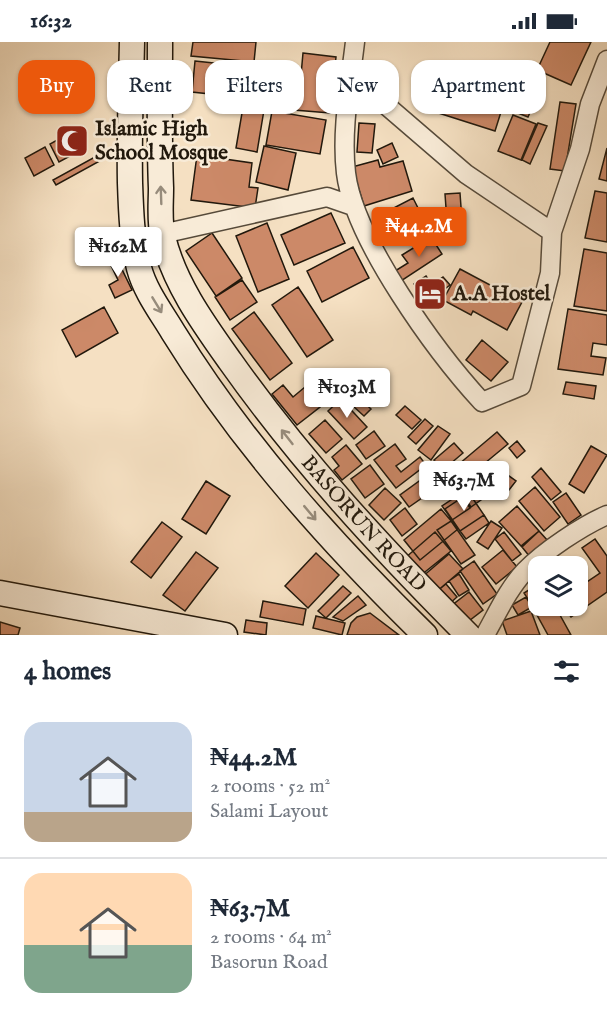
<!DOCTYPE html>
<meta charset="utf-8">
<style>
:root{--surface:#fff;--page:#f6f6f7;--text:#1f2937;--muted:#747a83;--line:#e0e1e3;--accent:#ea580c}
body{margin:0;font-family:"IM FELL English",serif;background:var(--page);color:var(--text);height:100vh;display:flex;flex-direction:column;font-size:22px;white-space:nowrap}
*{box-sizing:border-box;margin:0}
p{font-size:20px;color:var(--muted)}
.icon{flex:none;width:33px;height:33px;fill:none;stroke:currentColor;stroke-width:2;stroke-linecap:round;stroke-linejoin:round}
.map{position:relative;height:593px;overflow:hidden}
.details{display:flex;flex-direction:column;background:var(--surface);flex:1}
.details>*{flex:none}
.top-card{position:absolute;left:18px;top:18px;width:572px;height:54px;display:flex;gap:12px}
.tools{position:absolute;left:528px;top:514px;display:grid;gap:12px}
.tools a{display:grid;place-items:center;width:60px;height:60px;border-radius:12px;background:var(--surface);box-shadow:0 2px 4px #0004;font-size:30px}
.price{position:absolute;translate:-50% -51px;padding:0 14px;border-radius:6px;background:#fff;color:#222;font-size:20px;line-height:39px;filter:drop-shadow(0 2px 3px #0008)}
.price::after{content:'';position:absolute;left:50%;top:36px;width:18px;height:14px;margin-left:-9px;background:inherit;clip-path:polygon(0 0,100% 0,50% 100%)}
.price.current{background:var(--accent);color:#fff}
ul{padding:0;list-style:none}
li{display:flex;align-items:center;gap:18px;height:150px;padding:0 24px}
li+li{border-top:2px solid var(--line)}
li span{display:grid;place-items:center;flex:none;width:168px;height:120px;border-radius:18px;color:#555}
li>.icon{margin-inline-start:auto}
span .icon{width:72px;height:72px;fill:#fffc;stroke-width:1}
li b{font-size:26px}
h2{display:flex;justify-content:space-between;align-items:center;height:72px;padding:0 24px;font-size:26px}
.chip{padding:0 21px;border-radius:18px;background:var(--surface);box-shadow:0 2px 4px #0004;font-size:21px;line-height:54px}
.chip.current{background:var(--accent);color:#fff}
.status{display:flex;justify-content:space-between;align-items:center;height:42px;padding:0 30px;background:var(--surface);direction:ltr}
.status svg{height:16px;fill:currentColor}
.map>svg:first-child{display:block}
.building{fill:#cc8968;stroke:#21180c;stroke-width:1.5}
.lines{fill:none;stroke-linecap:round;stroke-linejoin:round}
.street-casing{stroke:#564a3a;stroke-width:21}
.secondary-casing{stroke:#21180c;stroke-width:27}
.street{stroke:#f8ebd7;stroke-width:18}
.secondary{stroke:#f8ebd7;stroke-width:24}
.oneway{stroke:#978c7c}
.labels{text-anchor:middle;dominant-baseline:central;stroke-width:5;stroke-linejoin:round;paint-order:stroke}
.poi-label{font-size:21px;font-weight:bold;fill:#21180c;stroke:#f8ebd7;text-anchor:start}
.street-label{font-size:21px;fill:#21180c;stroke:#f8ebd7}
</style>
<div class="status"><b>16:32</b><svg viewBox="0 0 49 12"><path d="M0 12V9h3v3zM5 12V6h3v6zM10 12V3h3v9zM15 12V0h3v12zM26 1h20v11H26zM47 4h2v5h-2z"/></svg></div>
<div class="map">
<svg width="607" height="593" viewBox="0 0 607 593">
<rect width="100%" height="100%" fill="#f5e0c2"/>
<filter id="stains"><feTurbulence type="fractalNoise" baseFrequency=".00333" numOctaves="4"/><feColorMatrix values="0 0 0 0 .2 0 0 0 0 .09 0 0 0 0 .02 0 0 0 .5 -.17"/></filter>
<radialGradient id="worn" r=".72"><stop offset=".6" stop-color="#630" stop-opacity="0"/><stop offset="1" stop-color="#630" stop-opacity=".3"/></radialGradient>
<path class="building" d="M193,0H256L254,20L191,14Z
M550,0H591L571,43L537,28Z
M303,11L336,15L330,71L294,68L297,43L300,44Z
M195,19L251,25L247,56L192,50Z
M455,19L506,33L502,48L450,34Z
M440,33L506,54L495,89L429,68Z
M527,37L542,43L528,75L513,69Z
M272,38L288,42L283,67L266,63Z
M560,60L576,62L565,129L550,127Z
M243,65L264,68L257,110L236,106Z
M272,69L326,78L320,112L266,103Z
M513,73L536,82L521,118L498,109Z
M359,81L375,82L372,111L357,110Z
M538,81L547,84L530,122L522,118Z
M75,88L85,106L59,120L50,102Z
M392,101L398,115L383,122L377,108Z
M264,104L296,111L288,148L256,140Z
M45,105L54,123L34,134L25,116Z
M607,106V139L599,137Z
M104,110L107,115L56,143L53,138Z
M197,113L252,121L249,145L258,146L255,166L191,158Z
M378,118L380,125L403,119L412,149L364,164L352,125Z
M595,149L607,151V200L585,196Z
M460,151L462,179L447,180L445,152Z
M413,156L426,182L393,199L380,173Z
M331,171L345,201L294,223L281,193Z
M267,181L289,237L258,250L236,194Z
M212,191L242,236L216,254L186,209Z
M431,195L442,212L401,239L395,229L408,221L402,213Z
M353,205L369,236L322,260L307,229Z
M584,207L607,211V269L574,264Z
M113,209L132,248L115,256L109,243L118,238L106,213Z
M460,227L522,260L507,288L473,269L471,273L443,258Z
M426,234L432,243L443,235L450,243L428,260L414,242Z
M242,238L257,260L230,278L215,255Z
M298,245L333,298L307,315L272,263Z
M104,265L118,291L76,315L62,288Z
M568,267L607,273V303L593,301L591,314L606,316L603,333L558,327Z
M254,270L292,321L270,338L232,287Z
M482,298L508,320L491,339L466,318Z
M566,340L596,344L594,357L563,352Z
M283,343L293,355L305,345L320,365L297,383L272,352Z
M341,357L367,385L354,397L328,369Z
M360,357L371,367L364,374L353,364Z
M405,364L421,378L412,387L396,373Z
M425,377L433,384L416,402L408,395Z
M325,378L342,397L326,411L309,392Z
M438,384L450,392L431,418L418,408Z
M374,389L385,404L366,417L356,403Z
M497,390L508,402L456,445L446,433Z
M517,399L525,409L517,416L509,406Z
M454,401L463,411L443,428L434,418Z
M395,402L406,417L396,424L401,430L420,415L426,423L396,446L374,418Z
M346,403L362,422L342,438L334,428L339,424L332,415Z
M591,404L607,413L584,451L569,442Z
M370,423L384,442L365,456L351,437Z
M495,424L516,439L502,457L482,442Z
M541,426L561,450L551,458L532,435Z
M433,429L442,442L409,465L400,453Z
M206,439L230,454L206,492L182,477Z
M475,442L485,455L471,465L462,452Z
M535,445L560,475L544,489L519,459Z
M385,446L401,461L384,478L369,463Z
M469,451L484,473L460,489L445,467Z
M566,451L581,473L568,482L553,460Z
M460,452L470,466L452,478L442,464Z
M517,464L539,489L521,504L499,480Z
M405,466L417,482L402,494L390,478Z
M441,467L458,487L420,518L404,498Z
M484,473L489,481L466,497L460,489Z
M451,479L475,513L461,522L437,488Z
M491,479L502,486L488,507L477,500Z
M162,480L182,495L151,536L131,520Z
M539,489L548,499L530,515L522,505Z
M435,490L451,509L420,534L405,516Z
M504,490L521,512L512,519L495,497Z
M595,497L607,514V550L571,575L563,564H578V546L600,531L582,506Z
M503,508L517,525L496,542L482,525Z
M196,510L218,526L185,569L163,553Z
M316,511L339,533L308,566L285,544Z
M449,512L463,527L436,550L422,535Z
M474,519L497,552L483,562L460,529Z
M459,532L469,548L459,554L449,539Z
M446,542L457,555L448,563L436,550Z
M538,542V564H545L536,570L524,551Z
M343,544L351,551L326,576L318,569Z
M469,550L483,568L465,582L451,564Z
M358,554L366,563L343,579L333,575Z
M526,555L532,565L518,573L512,563Z
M263,559L306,567L303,583L260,575Z
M555,564L571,593H548L537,573Z
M531,569L540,593H507L502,579Z
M370,571L399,593H347L351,581L357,575Z
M316,574L345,581L342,593L313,586Z
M246,578L267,581L266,593L244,590Z
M0,580L20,586L18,593H0Z"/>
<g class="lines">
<g class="street-casing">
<path id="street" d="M355,0C350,43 341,88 346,131C354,198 437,311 482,360L521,344L550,231L552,190L580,107L590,62L607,18
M351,33L466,132L552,190
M162,192L327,155L353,164
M485,593C497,572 508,547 525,529C544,509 582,484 607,473"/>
</g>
<g class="secondary-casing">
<g id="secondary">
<path d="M132,0C131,47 129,94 130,141C131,170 132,198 139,226C145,249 161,270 173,290C242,402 332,502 425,593"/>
<path id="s1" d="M160,0C160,49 159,97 161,146C161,162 159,180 163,195C174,241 203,281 230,319C300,418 382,507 468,593"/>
<path d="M0,551L225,593"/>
</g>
</g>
<use href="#street" class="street"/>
<use href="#secondary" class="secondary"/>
</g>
<defs><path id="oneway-shaft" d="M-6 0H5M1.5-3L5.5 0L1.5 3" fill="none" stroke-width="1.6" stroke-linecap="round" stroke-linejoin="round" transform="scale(1.5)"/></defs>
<g class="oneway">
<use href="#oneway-shaft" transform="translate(161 153) rotate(-92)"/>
<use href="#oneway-shaft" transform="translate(157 263) rotate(59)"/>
<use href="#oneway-shaft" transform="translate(287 395) rotate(-128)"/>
<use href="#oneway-shaft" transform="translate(310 471) rotate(50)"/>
</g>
<defs>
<g id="mosque-square" transform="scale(1.725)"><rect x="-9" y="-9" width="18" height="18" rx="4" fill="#8f2418" stroke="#f8ebd7"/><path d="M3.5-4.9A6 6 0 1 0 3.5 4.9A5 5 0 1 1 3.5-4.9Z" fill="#fff"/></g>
<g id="hotel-square" transform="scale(1.725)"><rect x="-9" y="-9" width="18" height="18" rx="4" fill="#8f2418" stroke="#f8ebd7"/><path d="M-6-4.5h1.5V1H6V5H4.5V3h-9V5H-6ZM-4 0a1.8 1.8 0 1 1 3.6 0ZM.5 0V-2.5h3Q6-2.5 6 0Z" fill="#fff"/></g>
</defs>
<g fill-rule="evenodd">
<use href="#mosque-square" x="72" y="99"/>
<use href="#hotel-square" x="430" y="252"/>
</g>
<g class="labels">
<g class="poi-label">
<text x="95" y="87">Islamic High<tspan x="95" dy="24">School Mosque</tspan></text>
<text x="453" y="252">A.A Hostel</text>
</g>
<g class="street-label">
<text stroke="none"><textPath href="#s1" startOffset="548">BASORUN ROAD</textPath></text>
</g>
</g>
<rect width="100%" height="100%" filter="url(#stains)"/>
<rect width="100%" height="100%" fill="url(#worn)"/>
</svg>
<div class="tools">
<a><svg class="icon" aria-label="layers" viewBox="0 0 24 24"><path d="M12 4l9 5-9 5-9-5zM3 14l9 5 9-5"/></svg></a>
</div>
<b class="price current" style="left:419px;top:216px">₦44.2M</b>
<b class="price" style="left:118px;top:236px">₦162M</b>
<b class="price" style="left:347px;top:377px">₦103M</b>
<b class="price" style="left:464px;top:470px">₦63.7M</b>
<div class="top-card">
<a class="chip current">Buy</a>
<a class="chip">Rent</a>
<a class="chip">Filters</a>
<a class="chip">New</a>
<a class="chip">Apartment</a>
</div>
</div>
<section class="details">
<h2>4 homes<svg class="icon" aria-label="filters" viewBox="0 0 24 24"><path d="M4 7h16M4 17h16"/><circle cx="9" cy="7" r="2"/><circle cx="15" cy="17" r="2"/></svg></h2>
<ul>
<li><span style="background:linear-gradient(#c9d6e8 75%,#b9a48a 0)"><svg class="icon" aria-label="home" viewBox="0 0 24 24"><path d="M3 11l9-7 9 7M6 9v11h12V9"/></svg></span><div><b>₦44.2M</b><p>2 rooms · 52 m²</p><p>Salami Layout</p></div></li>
<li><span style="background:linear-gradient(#ffd9b3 60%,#7fa58c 0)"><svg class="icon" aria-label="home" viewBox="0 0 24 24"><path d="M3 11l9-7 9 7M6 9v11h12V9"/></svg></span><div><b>₦63.7M</b><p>2 rooms · 64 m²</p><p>Basorun Road</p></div></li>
</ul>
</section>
